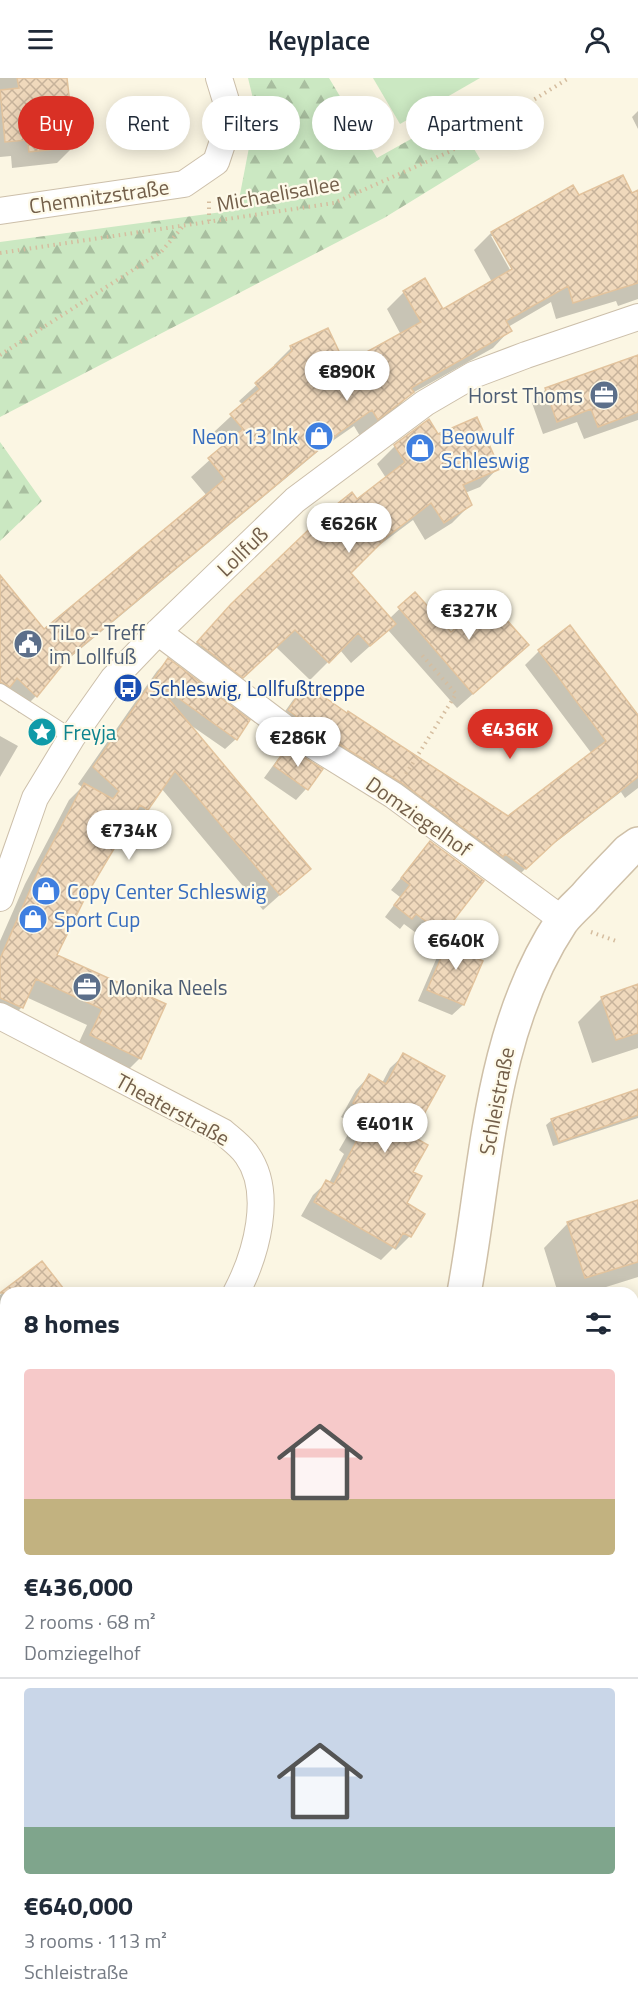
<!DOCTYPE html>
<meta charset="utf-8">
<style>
:root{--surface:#fff;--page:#f2f2f3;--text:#1f2937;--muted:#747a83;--line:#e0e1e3;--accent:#d93025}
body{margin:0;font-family:"Titillium Web",sans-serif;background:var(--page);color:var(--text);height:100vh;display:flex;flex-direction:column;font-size:22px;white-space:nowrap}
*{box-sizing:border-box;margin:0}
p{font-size:20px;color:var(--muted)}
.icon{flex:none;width:33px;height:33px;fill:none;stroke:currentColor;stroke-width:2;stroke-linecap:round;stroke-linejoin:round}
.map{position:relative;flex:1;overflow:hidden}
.drawer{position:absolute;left:0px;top:1209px;width:639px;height:722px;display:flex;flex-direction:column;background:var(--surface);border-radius:18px 18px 0 0;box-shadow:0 3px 15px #0003}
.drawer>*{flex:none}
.top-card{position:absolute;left:18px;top:18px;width:603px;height:54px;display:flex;gap:12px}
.price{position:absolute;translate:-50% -51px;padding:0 14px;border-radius:21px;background:#fff;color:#222;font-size:20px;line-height:39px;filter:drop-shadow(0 2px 3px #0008)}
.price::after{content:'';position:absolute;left:50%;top:36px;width:18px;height:14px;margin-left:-9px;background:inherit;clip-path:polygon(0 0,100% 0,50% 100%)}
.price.on{background:var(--accent);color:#fff}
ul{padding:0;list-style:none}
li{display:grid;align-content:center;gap:12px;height:318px;padding:0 24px}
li+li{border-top:2px solid var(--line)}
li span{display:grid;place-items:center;height:186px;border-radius:6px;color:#555}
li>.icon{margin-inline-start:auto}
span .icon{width:108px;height:108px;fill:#fffc;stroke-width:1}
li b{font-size:26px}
h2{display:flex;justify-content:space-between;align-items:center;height:72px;padding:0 24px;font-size:26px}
.chip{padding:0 21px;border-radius:27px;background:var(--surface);box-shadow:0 3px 15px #0003;font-size:21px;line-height:54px}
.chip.on{background:var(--accent);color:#fff}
header{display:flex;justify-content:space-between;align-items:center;height:78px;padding:0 24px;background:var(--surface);font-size:27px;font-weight:600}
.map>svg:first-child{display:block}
.forest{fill:url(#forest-firs)}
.green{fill:#cbe8c2}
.water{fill:url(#water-ripples);stroke:#9fc4d6;stroke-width:1.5}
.shadow{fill:#0003;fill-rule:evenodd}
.building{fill:url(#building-cross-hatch);stroke:#e2c39d;stroke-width:1.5}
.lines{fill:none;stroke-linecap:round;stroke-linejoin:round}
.lane-casing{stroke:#ccbfaa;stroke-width:16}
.street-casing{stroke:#ccbfaa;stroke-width:28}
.secondary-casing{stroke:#cfc0a8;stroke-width:36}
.path{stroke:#d5bd9f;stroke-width:4;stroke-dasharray:1.5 4.5;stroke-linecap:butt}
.lane{stroke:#fff;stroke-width:14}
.street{stroke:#fff;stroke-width:26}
.secondary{stroke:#fff;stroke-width:33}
.labels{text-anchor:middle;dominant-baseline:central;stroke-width:4.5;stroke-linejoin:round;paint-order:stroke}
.street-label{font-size:21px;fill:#735f4a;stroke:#fefae9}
.service-label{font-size:21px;fill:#4e5e75;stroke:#fefae9;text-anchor:start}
.shop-label{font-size:21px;fill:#366cbe;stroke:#fefae9;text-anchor:start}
.transit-label{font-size:21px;fill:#164399;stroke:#fefae9;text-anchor:start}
.culture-label{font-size:21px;fill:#0d838f;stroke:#fefae9;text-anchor:start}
</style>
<header><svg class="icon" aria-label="menu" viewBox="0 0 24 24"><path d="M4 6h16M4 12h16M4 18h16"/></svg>Keyplace<svg class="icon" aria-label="person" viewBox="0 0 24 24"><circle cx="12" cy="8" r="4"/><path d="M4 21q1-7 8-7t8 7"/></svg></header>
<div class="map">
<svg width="638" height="1930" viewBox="0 0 638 1930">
<defs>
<pattern id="forest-firs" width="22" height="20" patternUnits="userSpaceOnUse" patternTransform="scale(1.5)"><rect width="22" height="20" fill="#cbe8c2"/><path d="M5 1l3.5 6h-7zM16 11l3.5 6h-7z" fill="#a9bfa0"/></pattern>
<pattern id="water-ripples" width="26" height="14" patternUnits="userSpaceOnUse" patternTransform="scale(1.5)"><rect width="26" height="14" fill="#b8d6e4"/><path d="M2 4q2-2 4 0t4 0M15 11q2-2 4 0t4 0" fill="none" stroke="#9ab1bb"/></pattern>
<pattern id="building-cross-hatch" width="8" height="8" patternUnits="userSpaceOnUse" patternTransform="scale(1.5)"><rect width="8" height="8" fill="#f0d9bc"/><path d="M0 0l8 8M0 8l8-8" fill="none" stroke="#c7b39b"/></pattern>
</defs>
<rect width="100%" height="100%" fill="#fbf6e3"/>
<path class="forest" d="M248,0H329L377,80L454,37L480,81L384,140L0,339V164L237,132L256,33Z
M0,364L42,423L0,463Z"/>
<path class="green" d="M373,0H480L400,46Z"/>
<path class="water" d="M638,1355V1930H0V1796L6,1792V1924H633V1357Z"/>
<path class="shadow" d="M0,0H51L74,68L57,85L12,90L11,78L0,79Z
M638,33V51L632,39Z
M573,109L579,119L631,117L638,114V221L618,228L616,223L556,241L551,224L508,249L510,252L493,270L409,317L395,332L360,358L354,348L321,371L60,588L36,618L19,635L0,617V501L44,553L207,418L191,399L225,368L214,354L243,327L239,323L275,290L274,287L291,270L345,288L401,257L387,231L404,214L442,233L492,204L474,172L491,155ZM491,158H495L517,197L514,199Z
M638,278V342L584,361L577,344L543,356L532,325L546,311Z
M437,358L498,390L480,409L465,415L470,427L452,445L425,462L413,442L369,475L349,495L389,541L415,516L451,556L511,582L457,630L388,552L351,585L340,572L310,602L276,569L224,617L180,583L216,543L386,400L377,386L395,368Z
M570,549L638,639V710L625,720L621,714L539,777L512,804L276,646L293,622L307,608L347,636L508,740L592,676L525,587L539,573Z
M168,582L236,661L225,671L189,646L309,791L263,832L161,710L146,731L131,747L128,745L86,816L55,878L164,927L140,980L125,995L75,973L87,947L26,919L22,929L6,945L0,942V863L25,806L69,722L82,709L78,706L138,620L157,593Z
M0,658L18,668L0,699Z
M288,671L321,691L306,711L296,722L264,700L277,682Z
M430,765L442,855L431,866L404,846L400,851L385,839L400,819L391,812Z
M452,859L469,878L482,884L463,927L452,937L418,923L441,870Z
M638,908V970L592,985L578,944L602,920Z
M404,977L411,1094L405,1126L410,1158L396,1172L393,1170L381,1182L301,1138L313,1117L327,1104L329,1105L344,1076L339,1072L354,1046L341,1039L356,1012L369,998L382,1005L390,990Z
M638,1013V1040L553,1068L546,1047L552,1042Z
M638,1124V1199L587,1215H558L544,1170L568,1145Z
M42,1185L65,1215H6V1240L0,1245V1217Z"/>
<path class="building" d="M17,0H67L75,69L29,74L27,62L5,64L0,12L19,10Z
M623,97L632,115L638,112V205L573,225L568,208L506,243L512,253L411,310L414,314L378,342L372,332L340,354L68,580L37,619L17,600L10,609L0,604V497L44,551L225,401L208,380L243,351L230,336L260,311L255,305L292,273L290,268L328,250L345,286L421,244L403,213L425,200L443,231L512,191L491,154L573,107L579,117Z
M638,277V334L598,349L591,331L557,344L545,310Z
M477,339L500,391L463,407L472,427L444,445L431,425L388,458L351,495L396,546L370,568L358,555L329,585L295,552L243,600L197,564L231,526L326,435L352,414L357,421L405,384L394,367L429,341L438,356Z
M415,514L451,554L489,522L529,567L473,616L398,529Z
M570,547L638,637V699L555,764L526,791L505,776L503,779L402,705L305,645L288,632L306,606L347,635L348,633L508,738L606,663L538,572Z
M168,580L250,642L237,662L153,602Z
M153,602L311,791L280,817L175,693L148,732L140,727L87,816L57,877L166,926L141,981L90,957L102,931L36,901L23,930L0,920V881L40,789L84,705L113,721L119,713L93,689Z
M287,669L323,691L308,712L274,688Z
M430,763L484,803L443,856L416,836L412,841L394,827L410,807L401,800Z
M451,857L476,868L471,878L483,883L464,927L427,912Z
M638,906V955L616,962L601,919Z
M403,975L445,998L412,1058L428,1067L413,1094L422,1098L407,1125L425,1136L411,1159L403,1155L395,1170L314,1124L326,1102L334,1106L357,1062L351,1058L366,1032L353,1025L369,996L386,1006Z
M638,1011V1037L559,1064L551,1041Z
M638,1122V1184L585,1200L567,1144Z
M42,1183L67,1215H0Z"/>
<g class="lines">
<g class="lane-casing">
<path id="lane" d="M0,613L72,659"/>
</g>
<g class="street-casing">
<path id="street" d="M0,133L184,106L216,84L231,39L219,0
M158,554L285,650L393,717L563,842
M0,820L35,720L72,659L113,601L158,554L295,422L425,325L473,297L526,277L638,239
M0,938L223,1054C231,1061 241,1068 247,1077C274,1115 256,1177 236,1215
M0,1445L6,1440
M0,1545L6,1552"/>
</g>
<g class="secondary-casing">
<path id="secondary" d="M464,1215C487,1090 489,953 562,843C568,835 577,827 584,820C598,804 613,789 628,773L638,766
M0,1692L6,1687"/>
</g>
<path class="path" d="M209,143V122
M0,175L334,125L451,73L569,0
M0,277L161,174L185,146
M406,696L456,616L421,576
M591,854L619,864
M633,1294L638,1291
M633,1328L638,1325
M0,1654L6,1650
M0,1733L6,1729
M0,1763L6,1759"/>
<use href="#lane" class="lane"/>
<use href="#street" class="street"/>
<use href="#secondary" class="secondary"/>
</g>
<defs>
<g id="office-disc" transform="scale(1.5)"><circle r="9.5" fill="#5c6f8a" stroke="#fefae9"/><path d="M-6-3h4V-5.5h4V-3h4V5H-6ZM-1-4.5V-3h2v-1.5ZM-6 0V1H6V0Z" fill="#fff"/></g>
<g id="shop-disc" transform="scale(1.5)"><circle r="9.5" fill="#3f7fe0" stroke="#fefae9"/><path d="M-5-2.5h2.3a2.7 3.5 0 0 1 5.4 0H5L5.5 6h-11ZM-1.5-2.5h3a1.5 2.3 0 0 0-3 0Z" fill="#fff"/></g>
<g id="civic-disc" transform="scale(1.5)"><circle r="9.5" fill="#5c6f8a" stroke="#fefae9"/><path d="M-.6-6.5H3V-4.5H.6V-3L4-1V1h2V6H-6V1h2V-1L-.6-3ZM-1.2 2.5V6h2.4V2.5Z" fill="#fff"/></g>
<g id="bus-disc" transform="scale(1.5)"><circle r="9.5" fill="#1a4fb4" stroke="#fefae9"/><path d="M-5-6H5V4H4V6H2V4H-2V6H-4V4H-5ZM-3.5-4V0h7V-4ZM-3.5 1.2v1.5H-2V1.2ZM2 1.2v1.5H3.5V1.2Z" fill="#fff"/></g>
<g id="sight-disc" transform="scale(1.5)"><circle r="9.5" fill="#0f9aa8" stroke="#fefae9"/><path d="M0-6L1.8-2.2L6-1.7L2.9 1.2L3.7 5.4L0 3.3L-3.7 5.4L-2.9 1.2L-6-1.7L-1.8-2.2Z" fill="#fff"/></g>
</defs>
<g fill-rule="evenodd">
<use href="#office-disc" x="604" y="317"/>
<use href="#shop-disc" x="319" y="358"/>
<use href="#shop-disc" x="420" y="370"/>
<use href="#civic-disc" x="28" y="566"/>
<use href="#bus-disc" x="128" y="610"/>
<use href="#sight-disc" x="42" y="654"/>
<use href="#shop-disc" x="46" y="813"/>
<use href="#shop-disc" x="33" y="841"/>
<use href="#office-disc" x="87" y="909"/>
</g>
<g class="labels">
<g class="street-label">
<text transform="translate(278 115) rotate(-10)">Michaelisallee</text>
<text transform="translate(99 118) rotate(-8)">Chemnitzstraße</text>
<text transform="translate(242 473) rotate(-44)">Lollfuß</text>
<text transform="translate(419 738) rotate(35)">Domziegelhof</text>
<text transform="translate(496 1023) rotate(-79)">Schleistraße</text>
<text transform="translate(173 1031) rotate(29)">Theaterstraße</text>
</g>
<g class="service-label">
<text x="583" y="317" text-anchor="end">Horst Thoms</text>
<text x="49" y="554">TiLo - Treff<tspan x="49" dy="24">im Lollfuß</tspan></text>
<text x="108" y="909">Monika Neels</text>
</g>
<g class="shop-label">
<text x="298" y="358" text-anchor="end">Neon 13 Ink</text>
<text x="441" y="358">Beowulf<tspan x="441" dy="24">Schleswig</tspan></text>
<text x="67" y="813">Copy Center Schleswig</text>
<text x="54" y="841">Sport Cup</text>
</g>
<g class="transit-label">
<text x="149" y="610">Schleswig, Lollfußtreppe</text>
</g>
<g class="culture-label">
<text x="63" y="654">Freyja</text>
</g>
</g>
</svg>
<b class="price" style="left:347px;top:324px">€890K</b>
<b class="price" style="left:349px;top:476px">€626K</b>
<b class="price" style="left:469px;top:563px">€327K</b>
<b class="price on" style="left:510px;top:682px">€436K</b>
<b class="price" style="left:298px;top:690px">€286K</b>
<b class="price" style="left:129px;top:783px">€734K</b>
<b class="price" style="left:456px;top:893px">€640K</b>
<b class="price" style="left:385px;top:1076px">€401K</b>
<div class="top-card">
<a class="chip on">Buy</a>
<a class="chip">Rent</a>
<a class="chip">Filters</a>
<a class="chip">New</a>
<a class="chip">Apartment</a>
</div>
<section class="drawer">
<h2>8 homes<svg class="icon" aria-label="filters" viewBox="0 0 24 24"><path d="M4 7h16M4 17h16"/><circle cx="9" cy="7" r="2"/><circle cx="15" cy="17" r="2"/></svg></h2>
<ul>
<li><span style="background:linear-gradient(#f6c9c9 70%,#c2b280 0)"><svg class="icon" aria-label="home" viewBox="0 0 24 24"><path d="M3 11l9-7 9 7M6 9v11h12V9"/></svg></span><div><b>€436,000</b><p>2 rooms · 68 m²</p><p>Domziegelhof</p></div></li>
<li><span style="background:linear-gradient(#c9d6e8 75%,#7fa58c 0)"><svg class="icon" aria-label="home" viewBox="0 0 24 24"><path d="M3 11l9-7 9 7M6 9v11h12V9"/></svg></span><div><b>€640,000</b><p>3 rooms · 113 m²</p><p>Schleistraße</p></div></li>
</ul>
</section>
</div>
